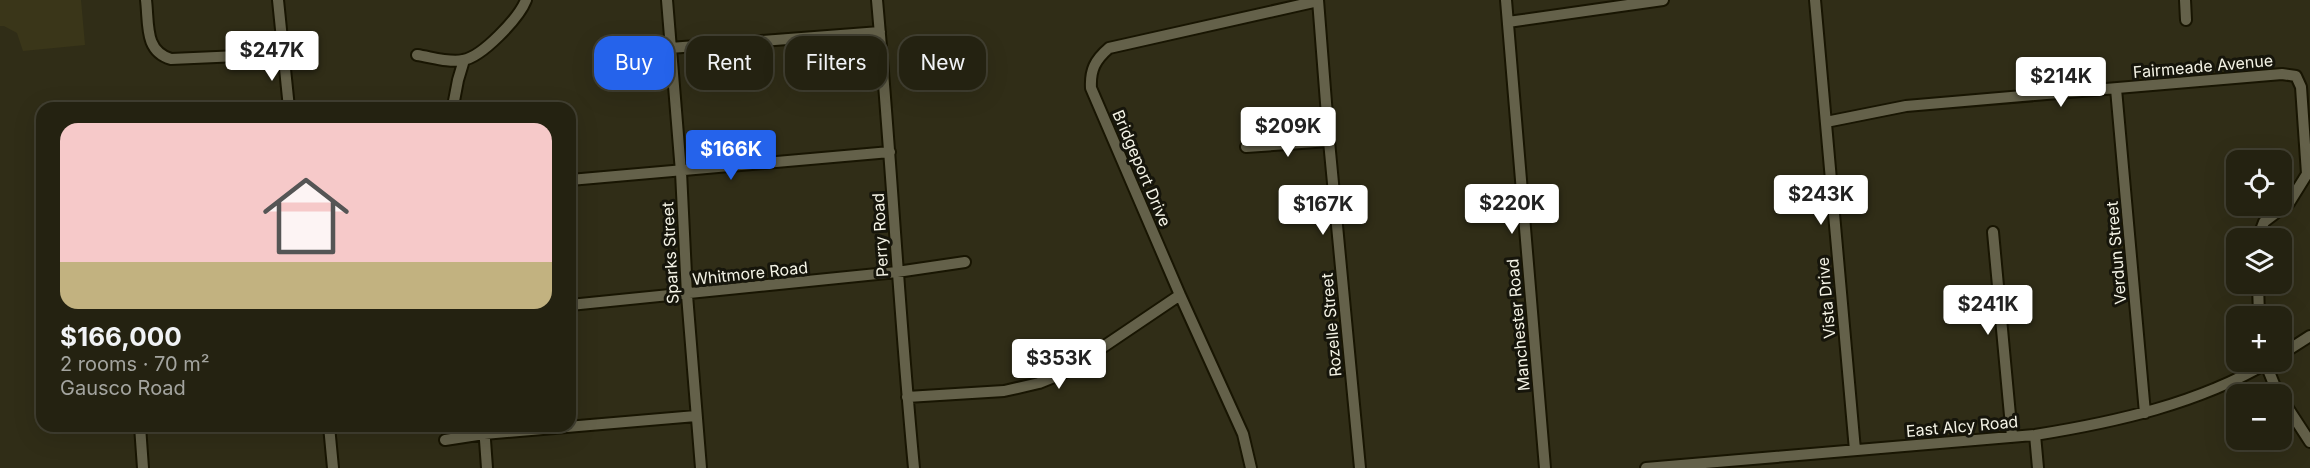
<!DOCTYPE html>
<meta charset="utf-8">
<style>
:root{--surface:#242211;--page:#2c2a1a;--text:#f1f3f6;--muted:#a3a49f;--line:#413f31;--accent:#2563eb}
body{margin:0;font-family:Inter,sans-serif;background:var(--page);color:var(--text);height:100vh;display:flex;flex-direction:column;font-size:22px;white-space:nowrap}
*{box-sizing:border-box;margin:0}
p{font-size:20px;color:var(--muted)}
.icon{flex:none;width:33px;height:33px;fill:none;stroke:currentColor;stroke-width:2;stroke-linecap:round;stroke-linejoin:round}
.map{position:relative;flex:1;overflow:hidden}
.side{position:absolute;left:36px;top:102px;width:540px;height:330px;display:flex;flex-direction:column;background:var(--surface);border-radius:18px;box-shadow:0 6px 24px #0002,0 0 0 2px var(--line)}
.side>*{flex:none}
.hud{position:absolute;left:594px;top:36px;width:570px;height:54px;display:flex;gap:12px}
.tools{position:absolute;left:2226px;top:150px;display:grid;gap:12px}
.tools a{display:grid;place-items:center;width:66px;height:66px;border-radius:12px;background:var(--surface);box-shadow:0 6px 24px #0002,0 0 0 2px var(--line);font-size:30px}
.price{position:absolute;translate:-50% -51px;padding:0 14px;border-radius:6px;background:#fff;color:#222;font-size:20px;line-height:39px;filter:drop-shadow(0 2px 3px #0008)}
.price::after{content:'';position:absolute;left:50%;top:36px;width:18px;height:14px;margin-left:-9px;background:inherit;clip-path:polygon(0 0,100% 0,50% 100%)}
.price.active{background:var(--accent);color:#fff}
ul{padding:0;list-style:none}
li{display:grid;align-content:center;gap:12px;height:318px;padding:0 24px}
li+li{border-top:2px solid var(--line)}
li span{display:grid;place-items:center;height:186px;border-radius:18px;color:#555}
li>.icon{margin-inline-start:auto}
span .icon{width:108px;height:108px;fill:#fffc;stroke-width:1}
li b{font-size:26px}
.tag{padding:0 21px;border-radius:18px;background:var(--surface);box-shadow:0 6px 24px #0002,0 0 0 2px var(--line);font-size:21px;line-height:54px}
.tag.active{background:var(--accent);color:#fff}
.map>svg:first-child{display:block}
.built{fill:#3a3619}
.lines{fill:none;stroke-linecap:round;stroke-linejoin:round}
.minor-casing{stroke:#181502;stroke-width:14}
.minor{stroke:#64614a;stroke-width:10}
.labels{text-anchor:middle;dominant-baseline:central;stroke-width:6;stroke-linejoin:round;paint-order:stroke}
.street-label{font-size:16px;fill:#f4f3e6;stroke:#16150b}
</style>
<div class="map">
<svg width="2310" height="468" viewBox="0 0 2310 468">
<rect width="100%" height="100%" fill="#302d17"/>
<path class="built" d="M0,0H81L85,45L23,51L17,33L4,26H0Z"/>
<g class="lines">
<g class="minor-casing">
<path id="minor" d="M146,0C149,24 144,51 171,59L283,54
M278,0L289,108
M667,0L681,172L687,295L701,468
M877,0C891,156 899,312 914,468
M1318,0L1329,141L1360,468
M1506,0L1545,468
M1815,0L1855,450
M2185,0L2186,20
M1508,22L1663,0
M670,48L880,32
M417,55C431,57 449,63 463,60C482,57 519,18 526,0
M2116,89L2145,413
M454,101L458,80L464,60
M1826,122L1906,106L2282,74L2296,76L2301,87L2307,174L2289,203L2264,222L2258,238
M1246,147L1329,141
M570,180L890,152
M1993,232L2012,437
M2258,284L2259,316
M570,305L897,272L965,262
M2282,354L2310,336
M2265,362L2278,394
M907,397L1004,391L1039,383L1066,372L1180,295
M2282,399L2310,442
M140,426L143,468
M329,426L333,468
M484,426L487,468
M2035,435L2038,468
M445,440L484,434L696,416
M1251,468L1243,434L1180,295L1091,88C1090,70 1095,60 1109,48L1318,1
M1646,468L2035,435C2116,422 2197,404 2269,362"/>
</g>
<use href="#minor" class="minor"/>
</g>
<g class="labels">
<g class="street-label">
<text transform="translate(2203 66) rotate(-5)">Fairmeade Avenue</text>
<text transform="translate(1142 168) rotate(67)">Bridgeport Drive</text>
<text transform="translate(880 235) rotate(-93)">Perry Road</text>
<text transform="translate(670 253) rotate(-93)">Sparks Street</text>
<text transform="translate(2116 253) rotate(-95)">Verdun Street</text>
<text transform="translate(750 273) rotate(-6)">Whitmore Road</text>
<text transform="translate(1826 298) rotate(-95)">Vista Drive</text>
<text transform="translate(1331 325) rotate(-95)">Rozelle Street</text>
<text transform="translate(1518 325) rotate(-95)">Manchester Road</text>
<text transform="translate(1962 426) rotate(-5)">East Alcy Road</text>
</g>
</g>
</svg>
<div class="tools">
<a><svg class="icon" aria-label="locate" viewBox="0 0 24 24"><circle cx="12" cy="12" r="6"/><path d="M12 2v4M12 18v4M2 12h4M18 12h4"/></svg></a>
<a><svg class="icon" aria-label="layers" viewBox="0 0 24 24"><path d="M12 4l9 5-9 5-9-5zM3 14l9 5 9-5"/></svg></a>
<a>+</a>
<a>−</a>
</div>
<b class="price" style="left:272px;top:82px">$247K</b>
<b class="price" style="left:2061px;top:108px">$214K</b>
<b class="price" style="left:1288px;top:158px">$209K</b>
<b class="price active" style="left:731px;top:181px">$166K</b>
<b class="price" style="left:1821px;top:226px">$243K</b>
<b class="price" style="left:1512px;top:235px">$220K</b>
<b class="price" style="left:1323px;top:236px">$167K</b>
<b class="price" style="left:1988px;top:336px">$241K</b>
<b class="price" style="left:1059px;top:390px">$353K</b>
<div class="hud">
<a class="tag active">Buy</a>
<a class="tag">Rent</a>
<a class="tag">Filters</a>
<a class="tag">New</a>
</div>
<section class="side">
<ul>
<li><span style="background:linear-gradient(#f6c9c9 75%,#c2b280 0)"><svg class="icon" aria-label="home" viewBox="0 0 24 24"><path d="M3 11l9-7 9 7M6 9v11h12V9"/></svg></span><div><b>$166,000</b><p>2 rooms · 70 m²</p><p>Gausco Road</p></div></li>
</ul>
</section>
</div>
